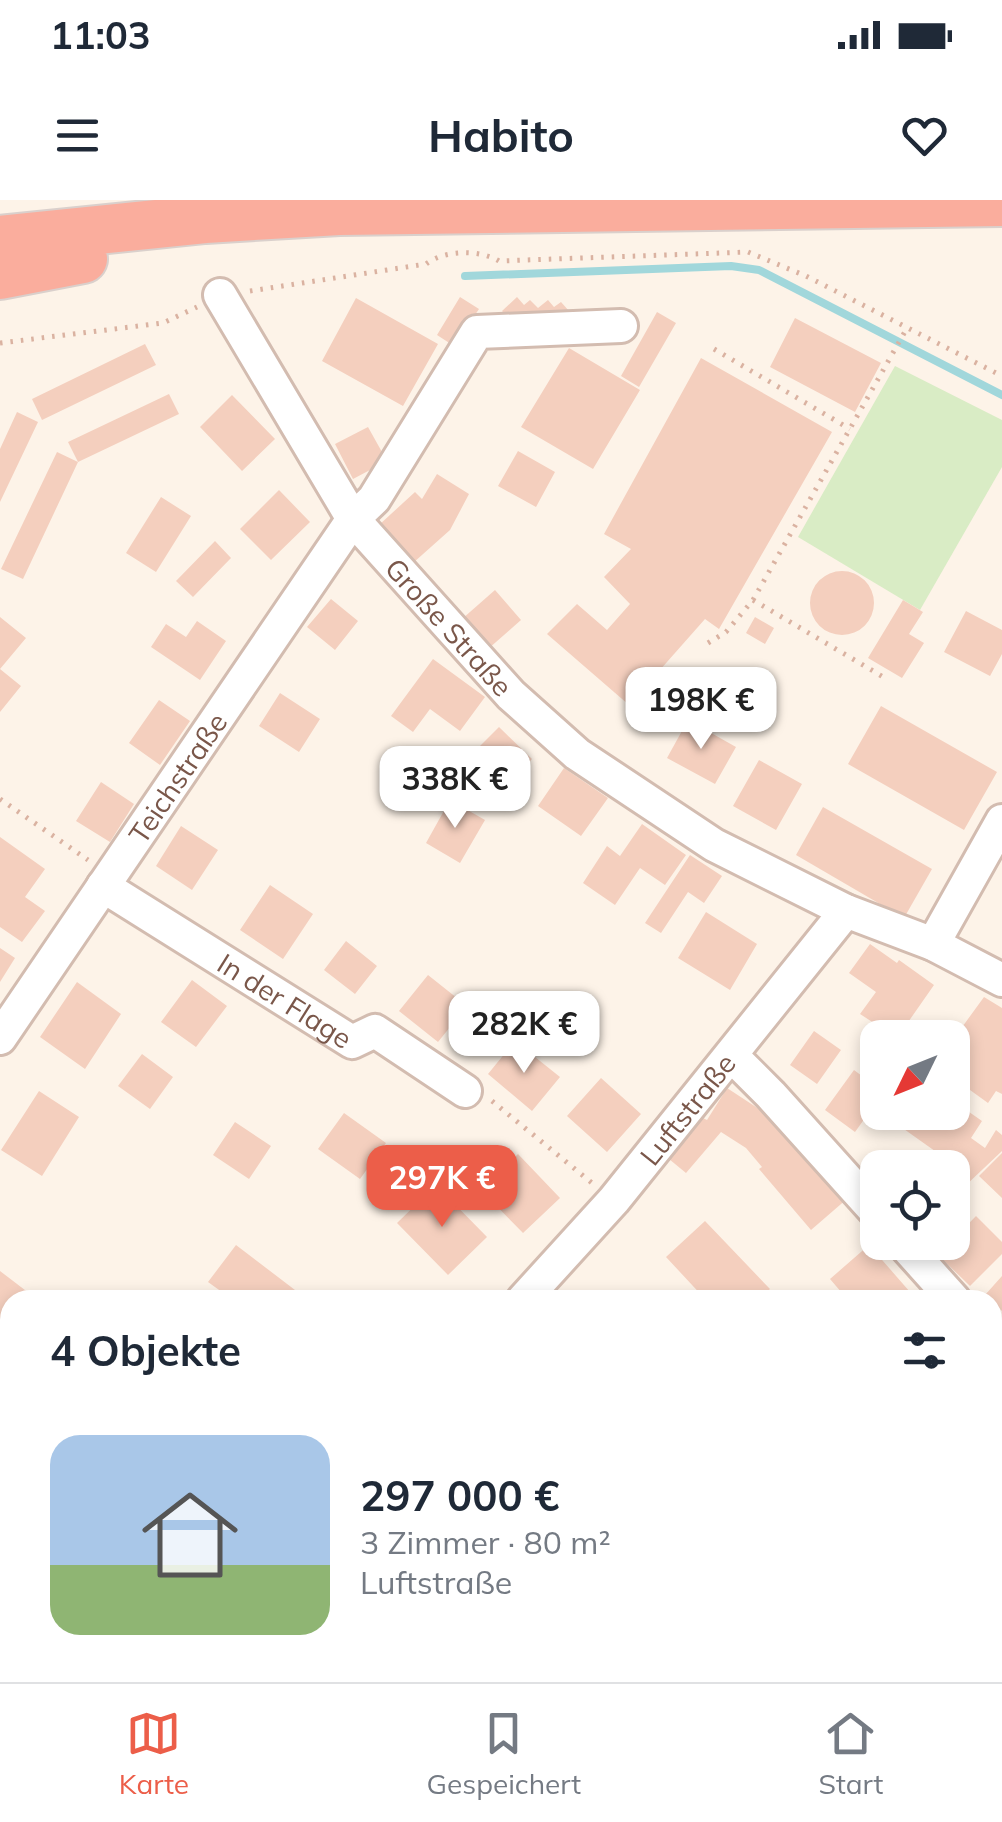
<!DOCTYPE html>
<html lang="de">
<meta charset="utf-8">
<style>
:root{--surface:#fff;--page:#f2f2f3;--text:#1f2937;--muted:#747a83;--line:#e0e1e3;--accent:#ec5e49}
body{margin:0;font-family:Mulish,sans-serif;background:var(--page);color:var(--text);height:100vh;display:flex;flex-direction:column;font-size:38px;white-space:nowrap}
*{box-sizing:border-box;margin:0}
p{font-size:32px;color:var(--muted)}
.icon{flex:none;width:55px;height:55px;fill:none;stroke:currentColor;stroke-width:2;stroke-linecap:round;stroke-linejoin:round}
.map{position:relative;flex:1;overflow:hidden}
.sheet{position:absolute;left:0px;top:1090px;width:1002px;height:392px;display:flex;flex-direction:column;background:var(--surface);border-radius:30px 30px 0 0;box-shadow:0 5px 15px #0003}
.sheet>*{flex:none}
.needle{width:65px;rotate:227deg}
.buttons{position:absolute;left:860px;top:820px;display:grid;gap:20px}
.buttons a{display:grid;place-items:center;width:110px;height:110px;border-radius:20px;background:var(--surface);box-shadow:0 5px 15px #0003;font-size:50px}
.price{position:absolute;translate:-50% -85px;padding:0 22px;border-radius:20px;background:#fff;color:#222;font-size:32px;line-height:65px;filter:drop-shadow(0 2px 5px #0008)}
.price::after{content:'';position:absolute;left:50%;top:60px;width:30px;height:22px;margin-left:-15px;background:inherit;clip-path:polygon(0 0,100% 0,50% 100%)}
.price.active{background:var(--accent);color:#fff}
ul{padding:0;list-style:none}
li{display:flex;align-items:center;gap:30px;height:250px;padding:0 50px}
li span{display:grid;place-items:center;flex:none;width:280px;height:200px;border-radius:30px;color:#555}
li>.icon{margin-inline-start:auto}
span .icon{width:120px;height:120px;fill:#fffc;stroke-width:1}
li b{font-size:42px}
h2{display:flex;justify-content:space-between;align-items:center;height:120px;padding:0 50px;font-size:42px}
.status{display:flex;justify-content:space-between;align-items:center;height:70px;padding:0 50px;background:var(--surface);direction:ltr}
.status svg{height:28px;fill:currentColor}
header{display:flex;justify-content:space-between;align-items:center;height:130px;padding:0 50px;background:var(--surface);font-size:45px;font-weight:700}
.dock{display:flex;justify-content:space-around;align-items:center;height:140px;border-top:2px solid var(--line);background:var(--surface);font-size:28px;color:var(--muted)}
.dock a{display:grid;justify-items:center;gap:5px}
.dock .active{color:var(--accent)}
.map>svg:first-child{display:block}
.green{fill:#d9ecc5}
.lines{fill:none;stroke-linecap:round;stroke-linejoin:round}
.stream{stroke:#a1d7db;stroke-width:8}
.building{fill:#f4cfbe}
.minor-casing{stroke:#d3bcb0;stroke-width:38}
.major-casing{stroke:#dad0cc;stroke-width:48}
.highway-casing{stroke:#dad0cc;stroke-width:52}
.path{stroke:#dab2a1;stroke-width:5;stroke-dasharray:2.5 8;stroke-linecap:butt}
.minor{stroke:#fff;stroke-width:32}
.major{stroke:#fed29f;stroke-width:42}
.highway{stroke:#faad9d;stroke-width:48}
.labels{text-anchor:middle;dominant-baseline:central;stroke-width:9;stroke-linejoin:round;paint-order:stroke}
.street-label{font-size:28px;fill:#7a574a;stroke:#fff8f0}
</style>
<div class="status"><b>11:03</b><svg viewBox="0 0 49 12"><path d="M0 12V9h3v3zM5 12V6h3v6zM10 12V3h3v9zM15 12V0h3v12zM26 1h20v11H26zM47 4h2v5h-2z"/></svg></div>
<header><svg class="icon" aria-label="menu" viewBox="0 0 24 24"><path d="M4 6h16M4 12h16M4 18h16"/></svg>Habito<svg class="icon" aria-label="heart" viewBox="0 0 24 24"><path d="M12 20l-8-8c-3-5 5-10 8-4 3-6 11-1 8 4z"/></svg></header>
<div class="map">
<svg width="1002" height="1482" viewBox="0 0 1002 1482">
<rect width="100%" height="100%" fill="#fdf3e8"/>
<path class="green" d="M895,166L1002,220V267L920,410L798,337Z"/>
<g class="lines">
<path class="stream" d="M465,76L731,66L759,70L1002,195"/>
</g>
<path class="building" d="M460,97L479,109L454,146L437,135Z
M517,97L524,105L530,100L538,108L548,100L554,107L561,102L569,111L553,123L540,121L533,113L523,122L515,114L510,120L502,111Z
M356,98L438,144L403,206L322,161Z
M657,112L676,123L639,187L621,176Z
M795,118L881,163L855,212L770,167Z
M145,144L156,165L42,220L32,199Z
M569,148L640,190L593,269L521,227Z
M701,158L832,232L719,429L705,419L629,505L547,434L577,404L607,430L630,404L604,377L631,349L604,334Z
M169,194L179,214L78,262L68,242Z
M232,195L275,239L242,271L200,227Z
M17,212L38,222L0,302V249Z
M368,227L387,261L353,279L335,244Z
M518,251L555,272L536,307L498,286Z
M57,252L78,262L23,379L1,369Z
M437,274L469,294L450,330L413,363L379,325L415,292L422,299Z
M279,290L310,322L271,360L240,329Z
M161,297L191,316L156,372L126,353Z
M215,341L231,358L193,397L176,381Z
M810 403a32 32 0 1 1 64 0a32 32 0 1 1-64 0Z
M495,390L521,420L488,449L462,419Z
M331,399L358,421L335,450L307,427Z
M903,400L923,412L909,434L924,443L902,478L868,458Z
M966,411L1002,430V454L990,476L944,452Z
M0,417L26,438L0,469L21,486L0,512Z
M755,417L774,428L765,444L746,433Z
M197,421L226,441L200,480L151,447L166,424L186,437Z
M433,459L485,497L460,531L430,509L413,532L391,516Z
M280,493L320,519L299,552L259,526Z
M159,500L190,521L160,565L129,543Z
M881,506L997,572L964,630L848,564Z
M688,520L736,547L715,584L667,558Z
M499,527L532,559L504,588L471,555Z
M406,553L442,574L421,609L386,589Z
M759,560L802,584L776,630L733,606Z
M564,568L608,598L581,636L538,606Z
M101,582L134,604L110,642L76,621Z
M450,600L485,620L460,663L426,643Z
M823,607L932,669L904,718L796,655Z
M642,624L686,655L665,685L640,668L615,705L583,683L607,646L620,656Z
M181,626L218,650L192,690L156,666Z
M0,637L45,669L25,697L45,711L22,742L0,727Z
M690,655L722,676L704,703L688,692L661,733L645,723Z
M270,685L313,714L283,759L240,730Z
M706,712L757,744L730,790L678,758Z
M346,741L377,766L355,794L324,770Z
M870,744L897,763L899,760L934,785L897,838L860,814L876,792L849,773Z
M0,748L15,758L0,782Z
M428,775L467,806L438,842L399,811Z
M192,780L227,806L196,847L161,822Z
M77,782L121,814L85,869L40,837Z
M984,797L1002,808V894L996,891L988,903L952,877V841Z
M814,831L841,850L817,884L790,865Z
M515,841L560,877L532,911L488,874Z
M142,854L173,877L150,909L118,886Z
M854,870L878,888V900L855,932L825,910Z
M601,878L641,914L607,952L567,916Z
M727,888L768,915L848,998L811,1030L759,969L762,967L746,948L721,932L686,973L669,959L703,918L707,920Z
M39,891L79,917L42,976L1,950Z
M952,900L982,921L971,938L985,948L996,930L1002,935V951L963,988L952,977V968H944L949,961L894,922L900,912H952Z
M344,913L386,943L360,979L318,949Z
M235,922L271,946L249,979L213,955Z
M1002,953V998L979,976Z
M518,954L560,998L523,1033L481,990Z
M436,985L487,1037L448,1075L397,1023Z
M976,1016L1002,1042V1054L970,1086L938,1055Z
M705,1021L770,1089L758,1100H706L666,1057Z
M236,1045L295,1090L288,1100H233L208,1082Z
M869,1045L917,1100H848L830,1079Z
M0,1071L38,1100H10V1133L0,1125Z
M1002,1076V1111L985,1095Z
M0,1396L10,1406V1438L0,1448Z
M992,1412L1002,1421V1460L992,1470Z
M41,1472H99L93,1482H35Z
M320,1472H366L356,1482H316L322,1476Z
M436,1472H541L532,1482H523L515,1473L506,1482H427Z"/>
<g class="lines">
<g class="minor-casing">
<g id="minor">
<path id="s1" d="M220,95L353,319L511,495L577,554L714,645L846,711L933,744L1002,780"/>
<path id="s2" d="M103,686L352,842L375,831L465,891"/>
<path d="M933,744L1002,621"/>
<path id="s3" d="M0,838L353,319L374,299L477,132L621,126"/>
<path d="M732,856L771,895L878,1014"/>
<path d="M902,1042L954,1100"/>
<path id="s4" d="M523,1100L614,1000L846,711"/>
<path d="M992,1136L1002,1144"/>
<path d="M992,1188L1002,1178"/>
<path d="M993,1350L1002,1341"/>
<path d="M160,1482L166,1472"/>
<path d="M373,1482L383,1472"/>
</g>
</g>
<g class="major-casing">
<path id="major" d="M0,1189L10,1199
M232,1472L239,1482"/>
</g>
<g class="highway-casing">
<path id="highway" d="M0,40L205,19L339,11L1002,2
M0,75L83,59"/>
</g>
<path class="path" d="M250,91L426,64C444,50 479,49 499,61L748,52L806,76L1002,176
M0,143L163,123L197,107
M714,149L850,229
M753,400L885,478
M708,443L726,432L753,400L907,128
M0,599L88,660
M492,901L592,983"/>
<use href="#minor" class="minor"/>
<use href="#major" class="major"/>
<use href="#highway" class="highway"/>
</g>
<g class="labels">
<g class="street-label">
<text stroke="none"><textPath href="#s1" startOffset="405">Große Straße</textPath></text>
<text stroke="none"><textPath href="#s3" startOffset="315">Teichstraße</textPath></text>
<text stroke="none"><textPath href="#s2" startOffset="215">In der Flage</textPath></text>
<text stroke="none"><textPath href="#s4" startOffset="252">Luftstraße</textPath></text>
</g>
</g>
</svg>
<div class="buttons">
<a><svg class="needle" viewBox="-14 -14 28 28"><path d="M0-13l5 13h-10z" fill="#e53935"/><path d="M0 13l5-13h-10z" fill="#747a83"/></svg></a>
<a><svg class="icon" aria-label="locate" viewBox="0 0 24 24"><circle cx="12" cy="12" r="6"/><path d="M12 2v4M12 18v4M2 12h4M18 12h4"/></svg></a>
</div>
<b class="price" style="left:701px;top:552px">198K €</b>
<b class="price" style="left:455px;top:631px">338K €</b>
<b class="price" style="left:524px;top:876px">282K €</b>
<b class="price active" style="left:442px;top:1030px">297K €</b>
<section class="sheet">
<h2>4 Objekte<svg class="icon" aria-label="filters" viewBox="0 0 24 24"><path d="M4 7h16M4 17h16"/><circle cx="9" cy="7" r="2"/><circle cx="15" cy="17" r="2"/></svg></h2>
<ul>
<li><span style="background:linear-gradient(#a9c7e8 65%,#8fb573 0)"><svg class="icon" aria-label="home" viewBox="0 0 24 24"><path d="M3 11l9-7 9 7M6 9v11h12V9"/></svg></span><div><b>297 000 €</b><p>3 Zimmer · 80 m²</p><p>Luftstraße</p></div></li>
</ul>
</section>
</div>
<nav class="dock">
<a class="active"><svg class="icon" aria-label="map" viewBox="0 0 24 24"><path d="M3 6l6-2 6 2 6-2v14l-6 2-6-2-6 2zM9 4v14M15 6v14"/></svg>Karte</a>
<a><svg class="icon" aria-label="saved" viewBox="0 0 24 24"><path d="M7 4h10v16l-5-4-5 4z"/></svg>Gespeichert</a>
<a><svg class="icon" aria-label="home" viewBox="0 0 24 24"><path d="M3 11l9-7 9 7M6 9v11h12V9"/></svg>Start</a>
</nav>
